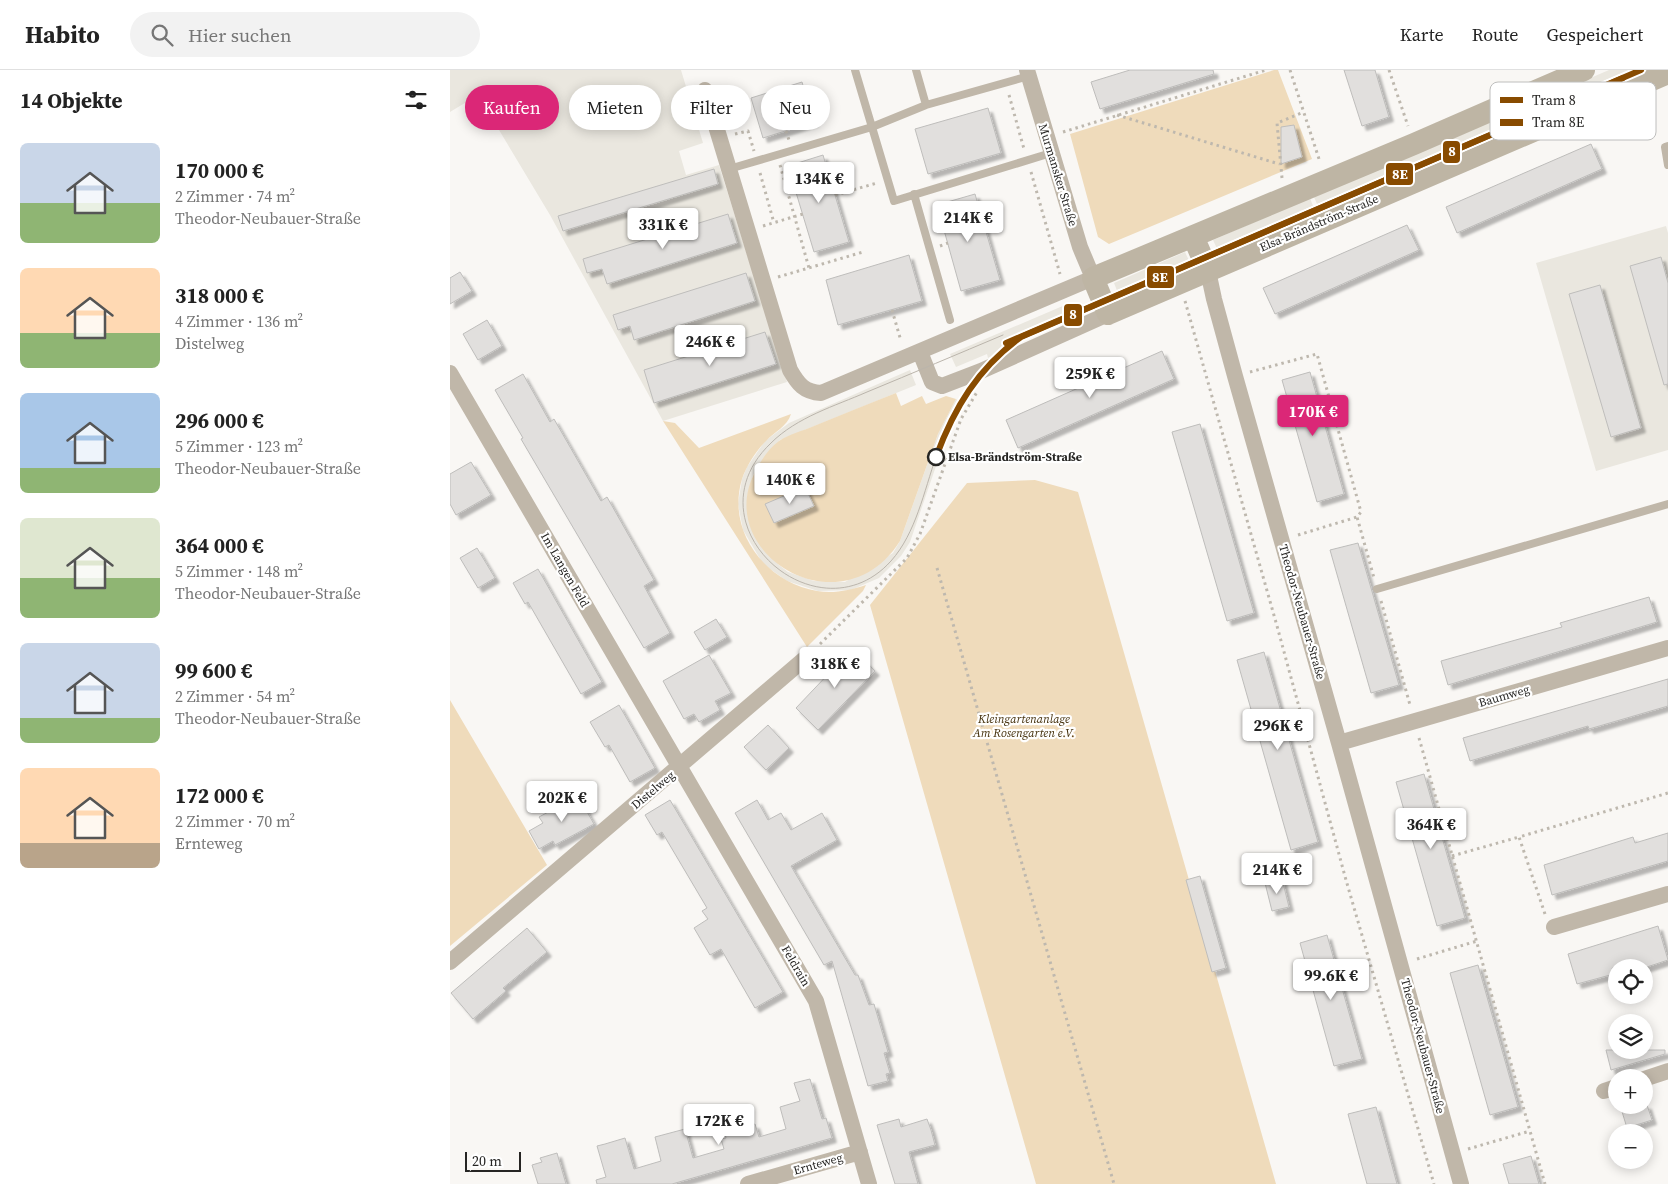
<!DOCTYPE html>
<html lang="de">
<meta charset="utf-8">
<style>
:root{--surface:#fff;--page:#f2f2f2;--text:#222;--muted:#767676;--line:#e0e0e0;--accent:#db2777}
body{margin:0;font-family:"Source Serif 4",serif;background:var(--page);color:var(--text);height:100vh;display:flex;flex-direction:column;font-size:19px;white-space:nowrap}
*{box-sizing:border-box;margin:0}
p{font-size:16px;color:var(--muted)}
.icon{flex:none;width:28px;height:28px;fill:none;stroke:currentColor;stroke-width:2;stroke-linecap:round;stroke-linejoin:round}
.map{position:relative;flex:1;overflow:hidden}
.side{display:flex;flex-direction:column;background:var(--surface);width:450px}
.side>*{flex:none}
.top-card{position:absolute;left:15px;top:15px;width:475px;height:45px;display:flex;gap:10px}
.tools{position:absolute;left:1158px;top:889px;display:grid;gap:10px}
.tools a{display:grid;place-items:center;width:45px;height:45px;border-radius:50%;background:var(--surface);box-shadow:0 2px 12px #0003;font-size:25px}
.scale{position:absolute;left:15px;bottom:12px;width:56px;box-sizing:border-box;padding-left:5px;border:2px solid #262523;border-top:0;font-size:14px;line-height:18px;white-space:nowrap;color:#262523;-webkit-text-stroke:4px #fff;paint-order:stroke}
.price{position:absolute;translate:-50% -42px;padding:0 11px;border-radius:5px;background:#fff;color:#222;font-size:16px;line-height:32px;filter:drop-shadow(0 1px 2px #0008)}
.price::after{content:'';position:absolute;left:50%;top:30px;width:15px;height:11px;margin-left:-8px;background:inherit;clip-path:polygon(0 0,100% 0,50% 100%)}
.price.on{background:var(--accent);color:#fff}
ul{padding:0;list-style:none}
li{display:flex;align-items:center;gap:15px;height:125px;padding:0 20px}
li span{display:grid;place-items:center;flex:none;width:140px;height:100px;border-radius:8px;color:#555}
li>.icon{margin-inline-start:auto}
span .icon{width:60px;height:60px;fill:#fffc;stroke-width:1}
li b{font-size:21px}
h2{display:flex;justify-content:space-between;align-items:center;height:60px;padding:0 20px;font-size:21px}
.chip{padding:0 18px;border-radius:22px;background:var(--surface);box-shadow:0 2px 12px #0003;font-size:18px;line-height:45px}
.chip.on{background:var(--accent);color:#fff}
header{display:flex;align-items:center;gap:30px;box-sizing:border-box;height:70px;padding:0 25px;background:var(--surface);border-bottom:1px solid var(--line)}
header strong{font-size:24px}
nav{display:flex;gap:28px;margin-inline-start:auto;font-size:18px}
.search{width:350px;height:45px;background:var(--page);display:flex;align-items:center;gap:12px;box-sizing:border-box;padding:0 18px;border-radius:28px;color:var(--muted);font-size:19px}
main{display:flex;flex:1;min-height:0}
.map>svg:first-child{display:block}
.built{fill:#eae7df}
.green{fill:#efdbbb}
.building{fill:#e1dfdd;stroke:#bebdbb;filter:url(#shadow)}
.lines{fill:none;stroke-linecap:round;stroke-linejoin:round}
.path{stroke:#beb8ae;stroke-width:3;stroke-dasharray:2.5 4;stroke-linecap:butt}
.lane{stroke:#c0b7a9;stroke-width:8}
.street{stroke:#c0b7a9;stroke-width:16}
.secondary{stroke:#beb5a4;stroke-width:22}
.tram{stroke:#bbb5ac;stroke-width:1}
.tram-1-casing{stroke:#fff;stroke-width:10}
.tram-2-casing{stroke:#fff;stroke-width:10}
.tram-1{stroke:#884b00;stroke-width:6}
.tram-2{stroke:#884b00;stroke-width:6}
.stop-dot{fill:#fff;stroke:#262523;stroke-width:2.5}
.labels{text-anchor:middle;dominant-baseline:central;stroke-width:4.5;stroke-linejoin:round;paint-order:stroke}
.street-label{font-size:12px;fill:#262523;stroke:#fff}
.stop-label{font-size:12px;font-weight:bold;fill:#262523;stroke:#fff;text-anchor:start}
.park-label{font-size:12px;font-style:italic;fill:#432f0a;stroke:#fff}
.key{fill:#fff;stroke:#bebebd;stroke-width:1}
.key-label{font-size:14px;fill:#262523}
.line-badge{stroke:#fff;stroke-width:2}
.badge-label{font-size:14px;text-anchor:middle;font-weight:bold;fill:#fff}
</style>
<header>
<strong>Habito</strong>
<div class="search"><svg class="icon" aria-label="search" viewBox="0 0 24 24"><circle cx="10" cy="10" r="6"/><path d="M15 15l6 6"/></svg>Hier suchen</div>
<nav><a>Karte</a><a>Route</a><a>Gespeichert</a></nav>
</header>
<main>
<section class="side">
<h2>14 Objekte<svg class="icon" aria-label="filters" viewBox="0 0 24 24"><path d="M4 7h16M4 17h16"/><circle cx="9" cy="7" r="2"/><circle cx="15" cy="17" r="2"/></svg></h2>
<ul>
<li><span style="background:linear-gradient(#c9d6e8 60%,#8fb573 0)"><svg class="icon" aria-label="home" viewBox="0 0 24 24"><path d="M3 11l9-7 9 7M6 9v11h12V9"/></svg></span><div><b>170 000 €</b><p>2 Zimmer · 74 m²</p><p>Theodor-Neubauer-Straße</p></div></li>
<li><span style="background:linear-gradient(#ffd9b3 65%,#8fb573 0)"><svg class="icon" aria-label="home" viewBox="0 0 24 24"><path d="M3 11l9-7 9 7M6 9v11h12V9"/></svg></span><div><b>318 000 €</b><p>4 Zimmer · 136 m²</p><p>Distelweg</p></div></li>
<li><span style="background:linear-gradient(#a9c7e8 75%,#8fb573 0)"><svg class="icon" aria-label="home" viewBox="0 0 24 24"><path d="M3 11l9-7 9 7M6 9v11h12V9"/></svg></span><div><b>296 000 €</b><p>5 Zimmer · 123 m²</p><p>Theodor-Neubauer-Straße</p></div></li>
<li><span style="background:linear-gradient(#dfe7d0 60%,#8fb573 0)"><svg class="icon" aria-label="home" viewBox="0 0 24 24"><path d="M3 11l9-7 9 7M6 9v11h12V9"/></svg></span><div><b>364 000 €</b><p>5 Zimmer · 148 m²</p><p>Theodor-Neubauer-Straße</p></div></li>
<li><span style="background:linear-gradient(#c9d6e8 75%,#8fb573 0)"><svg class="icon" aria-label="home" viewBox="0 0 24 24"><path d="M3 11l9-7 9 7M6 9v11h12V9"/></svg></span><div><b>99 600 €</b><p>2 Zimmer · 54 m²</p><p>Theodor-Neubauer-Straße</p></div></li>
<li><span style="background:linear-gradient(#ffd9b3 75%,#b9a48a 0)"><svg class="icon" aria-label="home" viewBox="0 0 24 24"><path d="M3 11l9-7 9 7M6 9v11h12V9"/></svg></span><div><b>172 000 €</b><p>2 Zimmer · 70 m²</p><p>Ernteweg</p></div></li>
</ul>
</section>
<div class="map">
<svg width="1218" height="1114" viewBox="0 0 1218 1114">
<defs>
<filter id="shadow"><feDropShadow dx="4.5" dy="4.5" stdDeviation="1" flood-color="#0004"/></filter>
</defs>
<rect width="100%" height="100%" fill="#f9f7f4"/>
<path class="built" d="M0,0H231L253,73L229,81L236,105L269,95L337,312L213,351L100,145L28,25L0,42Z
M1159,0H1202L870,141L864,127Z
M860,128L866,144L770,185L763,170Z
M1216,156L1218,163V380L1146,401L1086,193Z
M735,182L742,197L670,228L664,213Z
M615,235L621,248L576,267L558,280L538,288L537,284L506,297L500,284Z
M460,300L466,315L330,370L303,405L297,428V441L305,464L329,495L338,502L364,511L395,512L443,483L450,471L488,364L506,329L512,333L498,361L460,472L451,486L429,508L401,520L368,521L337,511L313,494L293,460L288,434L292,409L297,397L315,371L339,353Z"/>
<path class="green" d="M824,0H828L862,89L659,174L648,167L620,64Z
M446,323L451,336L472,326L476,334L496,326L506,329L488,364L450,471C392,563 260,483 306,400C312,389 319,378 329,371C339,364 353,361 364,356C391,345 418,334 446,323Z
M341,344C337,357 325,361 316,371C306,381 297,395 292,409C276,462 316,512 367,521C384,524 400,520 416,515L413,521L357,577L213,351L225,353L249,378Z
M585,410L628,422L826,1114H586L420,535L517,413Z
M0,630L97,795L0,876Z"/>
<path class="building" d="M680,0H763L764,4L650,39L641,12Z
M894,0H925L939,47L912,56Z
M352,12L364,52L313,68L301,28Z
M538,38L551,83L478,104L465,59Z
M844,55L852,87L831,94V57Z
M1141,74L1152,99L1007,163L996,137Z
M373,85L399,172L364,182L338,96Z
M264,99L268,114L113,161L108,146Z
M525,124L550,210L511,221L487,135Z
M278,144L287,173L157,214L152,199L137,203L133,189Z
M957,155L969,180L825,244L813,218Z
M459,185L472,231L388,255L376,210Z
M1211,187L1218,213V314L1214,315L1180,196Z
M10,202L22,221L0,234V208Z
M296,203L305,231L184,270L180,256L168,260L163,245Z
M1150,215L1191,358L1161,367L1119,224Z
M37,250L52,276L28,290L13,264Z
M315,262L326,294L204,333L194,300Z
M712,281L724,309L568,378L556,350Z
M860,302L894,424L867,432L832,310Z
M73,304L100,352L104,349L151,431L157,427L204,510L194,516L220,563L194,578L71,369L73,368L45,320Z
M750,354L804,543L777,551L722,362Z
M21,392L41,425L6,445L0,434V404Z
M355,417L364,436L324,453L315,434Z
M908,473L949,615L921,623L880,480Z
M27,478L45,508L28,518L10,488Z
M88,499L152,612L131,624L78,532L75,534L63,513Z
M1199,527L1207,552L998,615L991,591L1112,557L1110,553Z
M266,549L277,567L255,580L244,562Z
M402,579L425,601L368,660L346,638Z
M814,582L868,772L841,780L787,590Z
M259,585L281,623L265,631L270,640L249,652L244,644L234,649L213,611Z
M1218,609V636L1139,659L1138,656L1020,691L1013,668Z
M169,635L205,698L180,712L159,675L155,677L140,652Z
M318,655L339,678L316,700L294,677Z
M974,704L1015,848L987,856L946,712Z
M128,726L144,754L105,775L103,771L89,779L79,761L93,753L89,747Z
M220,730L333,922L305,938L271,879L260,885L244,858L258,849L252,841L257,838L212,762L207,765L195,745Z
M307,730L318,750L331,743L341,760L372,743L387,770L341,796L405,905H408L419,935L424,934L438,982L434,983L440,1003L436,1004L438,1011L418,1016L382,891L374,895L285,743Z
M1218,763V791L1102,825L1094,795L1183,767L1185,773Z
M750,806L776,898L762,902L736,810Z
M832,809L839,837L822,841L815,813Z
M1208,856L1218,890L1194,898H1162L1164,904L1127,914L1118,884Z
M77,858L97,882L53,918L56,921L23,949L1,923Z
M877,865L912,989L884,996L850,873Z
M1028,895L1068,1037L1040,1045L1000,903Z
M1156,980H1215V984L1161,1000Z
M360,1009L372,1049L376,1048L382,1068L222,1114H147L146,1110L156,1107L147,1076L155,1074L175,1068L184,1099L211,1091L205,1067L235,1059L243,1088L274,1079L271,1069L276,1068L272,1052L295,1046L298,1056L305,1054L309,1067L336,1059L330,1037L350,1031L344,1013Z
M1170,1035H1197L1202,1050L1177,1058Z
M926,1037L937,1077L947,1114H917L909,1085L898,1044Z
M449,1049L451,1057L477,1049L481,1060L485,1075L459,1082L468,1114H445L433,1075L427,1055Z
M107,1083L116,1114H88L82,1095L92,1092L90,1088Z
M1081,1086L1089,1114H1059L1053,1094Z"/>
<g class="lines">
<path class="path" d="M840,0L870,92
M939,0L958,56
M559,25L574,79
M667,45L829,94
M336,61L339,70
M613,62L816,0
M285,64L298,61L304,81
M330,95L359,198
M581,102L610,204
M310,103L324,153
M832,108L827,53L854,42
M385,125L427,113
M313,156L353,144
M490,176L498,173
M328,207L413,182
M735,231L827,556L896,810L984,1114
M442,240L451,271
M800,302L867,284L911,442L907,447L924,508
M848,465L907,447
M487,498L664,1114
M931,531L960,635
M370,574L457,488L470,464L511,349L527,322
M969,668L1095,1114
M1002,786L1069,767
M1095,844L1069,767L1218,723
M967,889L1027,871
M1018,1079L1080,1061"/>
<path class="lane" d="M405,0L444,131L601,83
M466,0L476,35
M1218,76L1215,77L1218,95
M279,99L422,57L476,35L579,6
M464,124L500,250
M927,519L1218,434"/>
<path class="street" d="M255,20L340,300C348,314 354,322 371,323L643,208L630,177L577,0
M758,201L764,229L785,306L889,673L1011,1114
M470,282L482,312L492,316L531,301L658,244
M0,303L366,931L419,1114
M889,673L1218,578
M1104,857L1218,824
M0,892L359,585
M1194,1009L1218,1001
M1154,1021L1166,1017
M298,1114L410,1082"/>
<path class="secondary" d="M1134,0L964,74L643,208L658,244L1218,3
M743,166L758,201"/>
<path class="tram" d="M486,387C474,421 466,463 441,491C368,572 235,455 321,373C347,347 385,336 417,322C463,303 508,284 553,265"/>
<g class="tram-1-casing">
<path id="tram-1" d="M486,387C504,338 528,298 571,267L1191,0"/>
</g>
<g class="tram-2-casing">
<path id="tram-2" d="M556,273L1173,8"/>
</g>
<use href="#tram-1" class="tram-1"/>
<use href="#tram-2" class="tram-2"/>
</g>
<circle class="stop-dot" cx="486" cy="387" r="8"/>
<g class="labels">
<g class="street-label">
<text transform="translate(608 105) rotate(73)">Murmansker Straße</text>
<text transform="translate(869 153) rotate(-23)">Elsa-Brändström-Straße</text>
<text transform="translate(115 500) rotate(60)">Im Langen Feld</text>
<text transform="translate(852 542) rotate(74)">Theodor-Neubauer-Straße</text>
<text transform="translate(1054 626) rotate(-16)">Baumweg</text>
<text transform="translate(203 720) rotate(-40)">Distelweg</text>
<text transform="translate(346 896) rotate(60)">Feldrain</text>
<text transform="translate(973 976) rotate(75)">Theodor-Neubauer-Straße</text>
<text transform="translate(368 1094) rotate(-16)">Ernteweg</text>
</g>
<g class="stop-label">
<text x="498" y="387">Elsa-Brändström-Straße</text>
</g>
<g class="park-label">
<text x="574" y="649">Kleingartenanlage<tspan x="574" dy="14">Am Rosengarten e.V.</tspan></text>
</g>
</g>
<rect x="1040" y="12" width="166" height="58" rx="8" class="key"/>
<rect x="1050" y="27" width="23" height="6" fill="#884b00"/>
<rect x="1050" y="49" width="23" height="7" fill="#884b00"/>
<g class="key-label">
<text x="1082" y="35">Tram 8</text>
<text x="1082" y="57">Tram 8E</text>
</g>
<g class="line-badge">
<rect x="992" y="70" width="19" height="24" rx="5" fill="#884b00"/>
<rect x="935" y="92" width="29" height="24" rx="5" fill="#884b00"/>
<rect x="696" y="195" width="29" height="24" rx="5" fill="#884b00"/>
<rect x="613" y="233" width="20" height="24" rx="5" fill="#884b00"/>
</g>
<g class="badge-label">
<text x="1002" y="86">8</text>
<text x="950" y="109">8E</text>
<text x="710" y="212">8E</text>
<text x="623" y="249">8</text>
</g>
</svg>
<div class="tools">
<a><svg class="icon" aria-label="locate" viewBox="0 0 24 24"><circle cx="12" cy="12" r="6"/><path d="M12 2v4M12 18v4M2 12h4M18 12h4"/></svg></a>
<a><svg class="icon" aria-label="layers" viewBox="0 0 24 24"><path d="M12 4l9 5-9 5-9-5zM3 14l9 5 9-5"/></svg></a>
<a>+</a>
<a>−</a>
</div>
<div class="scale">20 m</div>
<b class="price" style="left:369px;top:134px">134K €</b>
<b class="price" style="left:518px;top:173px">214K €</b>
<b class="price" style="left:213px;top:180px">331K €</b>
<b class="price" style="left:260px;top:297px">246K €</b>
<b class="price" style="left:640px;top:329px">259K €</b>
<b class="price on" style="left:863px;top:367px">170K €</b>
<b class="price" style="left:340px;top:435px">140K €</b>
<b class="price" style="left:385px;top:619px">318K €</b>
<b class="price" style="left:828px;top:681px">296K €</b>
<b class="price" style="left:112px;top:753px">202K €</b>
<b class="price" style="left:981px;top:780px">364K €</b>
<b class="price" style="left:827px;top:825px">214K €</b>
<b class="price" style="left:881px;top:931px">99.6K €</b>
<b class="price" style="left:269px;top:1076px">172K €</b>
<div class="top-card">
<a class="chip on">Kaufen</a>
<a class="chip">Mieten</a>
<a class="chip">Filter</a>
<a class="chip">Neu</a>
</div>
</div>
</main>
